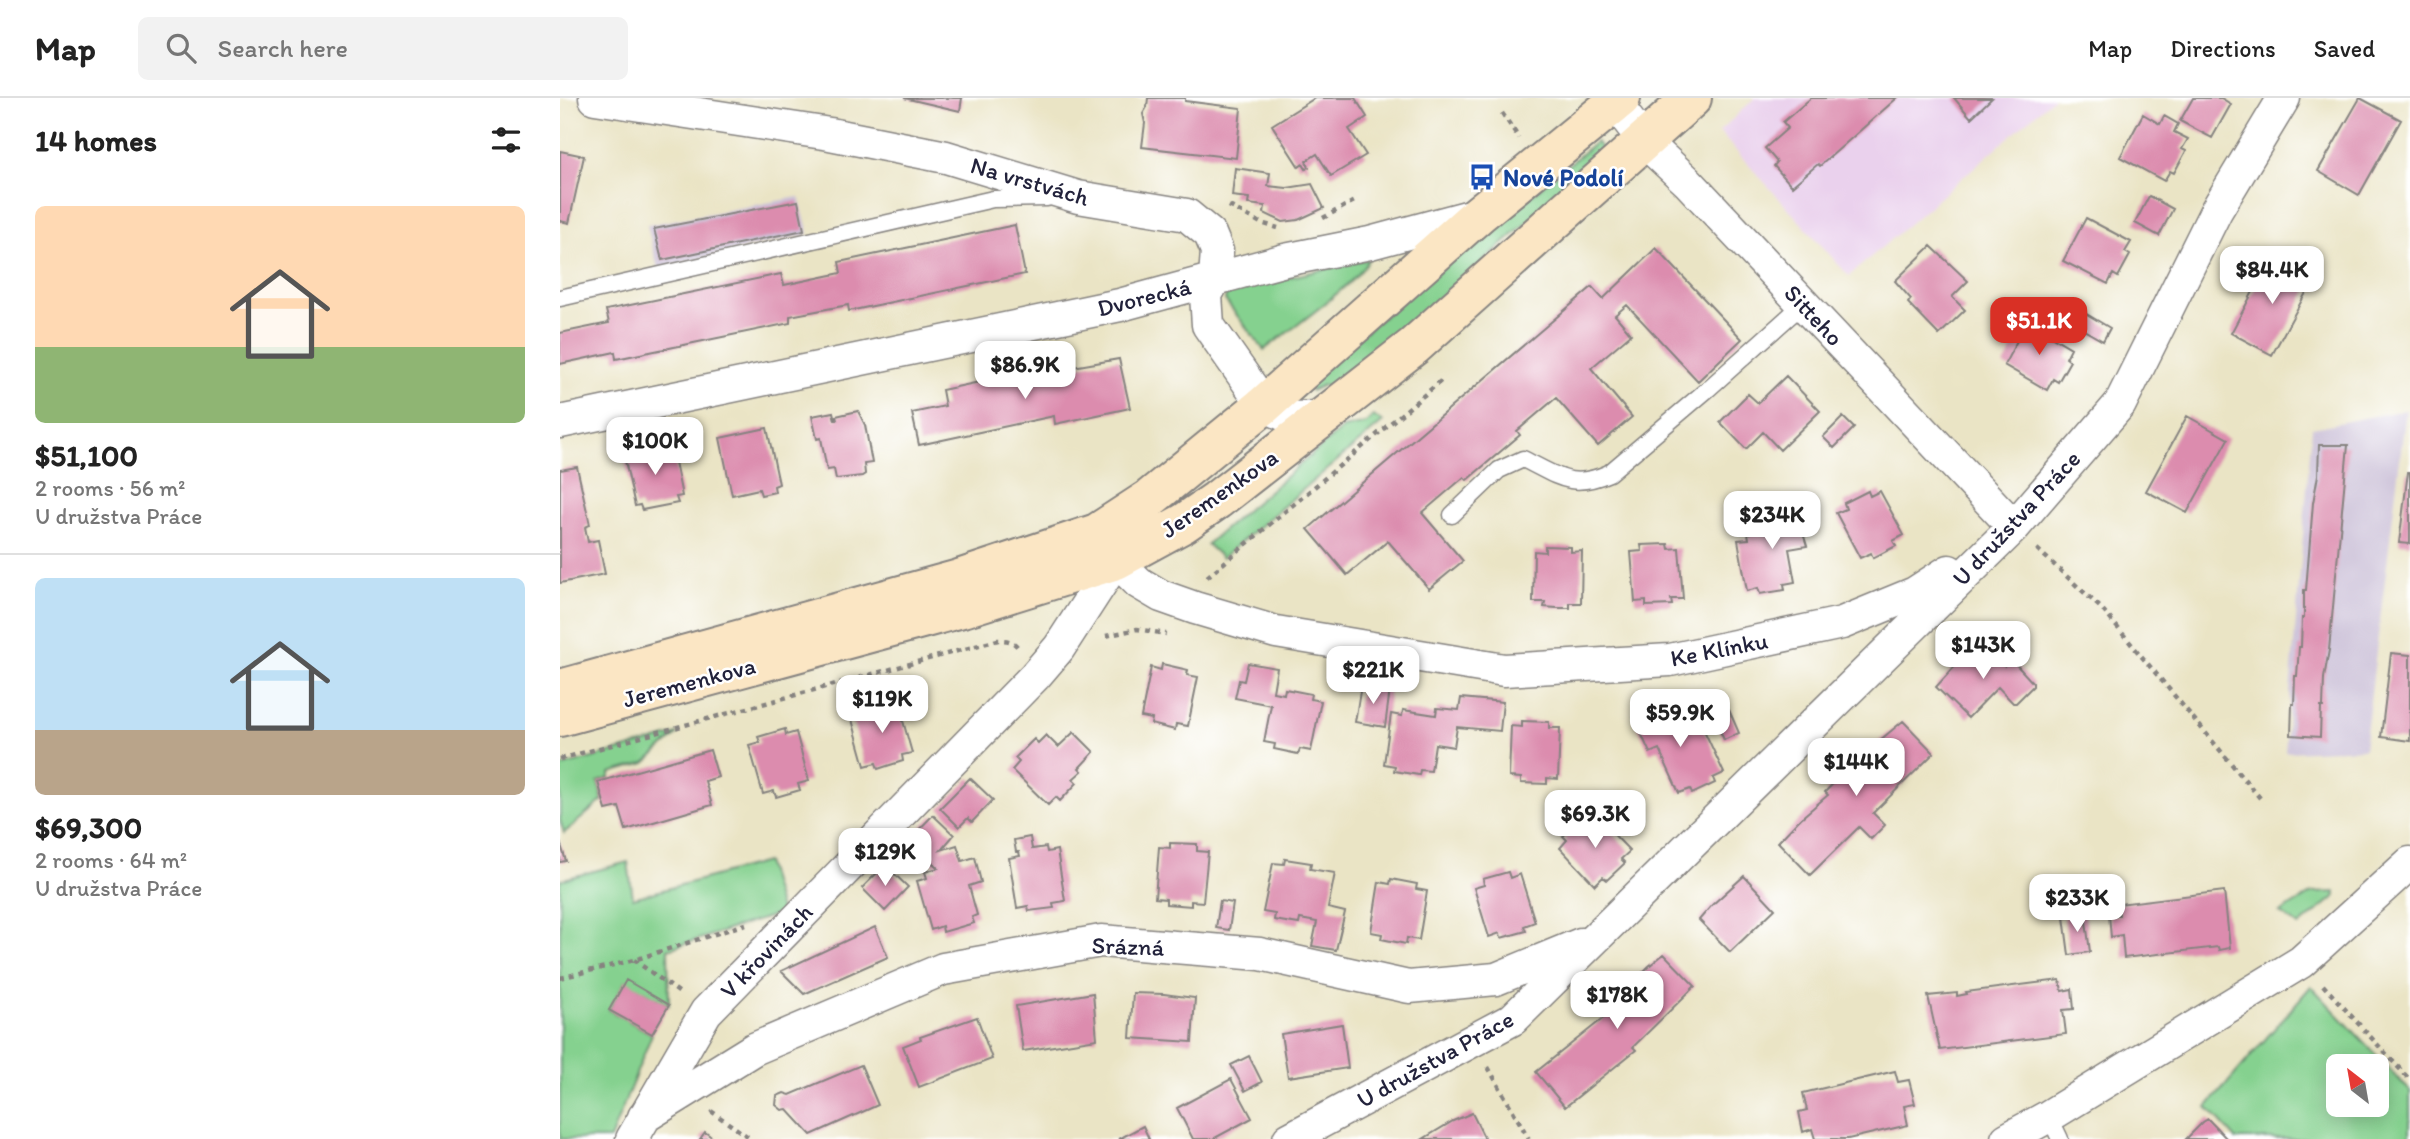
<!DOCTYPE html>
<meta charset="utf-8">
<style>
:root{--surface:#fff;--page:#f2f2f2;--text:#222;--muted:#767676;--line:#e0e0e0;--accent:#d93025}
body{margin:0;font-family:Itim,sans-serif;background:var(--page);color:var(--text);height:100vh;display:flex;flex-direction:column;font-size:26px;white-space:nowrap}
*{box-sizing:border-box;margin:0}
p{font-size:23px;color:var(--muted)}
.icon{flex:none;width:38px;height:38px;fill:none;stroke:currentColor;stroke-width:2;stroke-linecap:round;stroke-linejoin:round}
.map{position:relative;flex:1;overflow:hidden}
.side{display:flex;flex-direction:column;background:var(--surface);width:560px}
.side>*{flex:none}
.needle{width:46px;rotate:329deg}
.tools{position:absolute;left:1766px;top:956px;display:grid;gap:14px}
.tools a{display:grid;place-items:center;width:63px;height:63px;border-radius:10px;background:var(--surface);box-shadow:0 4px 18px #0003;font-size:35px}
.price{position:absolute;translate:-50% -60px;padding:0 16px;border-radius:14px;background:#fff;color:#222;font-size:23px;line-height:46px;filter:drop-shadow(0 2px 4px #0008)}
.price::after{content:'';position:absolute;left:50%;top:42px;width:21px;height:16px;margin-left:-10px;background:inherit;clip-path:polygon(0 0,100% 0,50% 100%)}
.price.active{background:var(--accent);color:#fff}
ul{padding:0;list-style:none}
li{display:grid;align-content:center;gap:14px;height:371px;padding:0 35px}
li+li{border-top:2px solid var(--line)}
li span{display:grid;place-items:center;height:217px;border-radius:10px;color:#555}
li>.icon{margin-inline-start:auto}
span .icon{width:126px;height:126px;fill:#fffc;stroke-width:1}
li b{font-size:30px}
h2{display:flex;justify-content:space-between;align-items:center;height:84px;padding:0 35px;font-size:30px}
header{display:flex;align-items:center;gap:42px;box-sizing:border-box;height:98px;padding:0 35px;background:var(--surface);border-bottom:2px solid var(--line)}
header strong{font-size:33px}
nav{display:flex;gap:38px;margin-inline-start:auto;font-size:24px}
.search{width:490px;height:63px;background:var(--page);display:flex;align-items:center;gap:18px;box-sizing:border-box;padding:0 24px;border-radius:10px;color:var(--muted);font-size:26px}
main{display:flex;flex:1;min-height:0}
.map>svg:first-child{display:block}
.built{fill:#ead1ed}
.industrial{fill:#cabfd7}
.green{fill:#85d18f;stroke:#547a65;stroke-width:2;fill-rule:evenodd}
.building{fill:#dc8cae}
.lines{fill:none;stroke-linecap:round;stroke-linejoin:round}
.lane-casing{stroke:#868380;stroke-width:19}
.street-casing{stroke:#868380;stroke-width:35}
.secondary-casing{stroke:#868380;stroke-width:42}
.path{stroke:#868380;stroke-width:4.5;stroke-dasharray:5 5;stroke-linecap:butt}
.lane{stroke:#fff;stroke-width:16}
.street{stroke:#fff;stroke-width:32}
.secondary{stroke:#fbe6c4;stroke-width:38}
.labels{text-anchor:middle;dominant-baseline:central;stroke-width:5;stroke-linejoin:round;paint-order:stroke}
.transit-label{font-size:24px;font-weight:bold;fill:#164399;stroke:#fff;text-anchor:start}
.street-label{font-size:24px;fill:#22223b;stroke:#fff}
</style>
<header>
<strong>Map</strong>
<div class="search"><svg class="icon" aria-label="search" viewBox="0 0 24 24"><circle cx="10" cy="10" r="6"/><path d="M15 15l6 6"/></svg>Search here</div>
<nav><a>Map</a><a>Directions</a><a>Saved</a></nav>
</header>
<main>
<section class="side">
<h2>14 homes<svg class="icon" aria-label="filters" viewBox="0 0 24 24"><path d="M4 7h16M4 17h16"/><circle cx="9" cy="7" r="2"/><circle cx="15" cy="17" r="2"/></svg></h2>
<ul>
<li><span style="background:linear-gradient(#ffd9b3 65%,#8fb573 0)"><svg class="icon" aria-label="home" viewBox="0 0 24 24"><path d="M3 11l9-7 9 7M6 9v11h12V9"/></svg></span><div><b>$51,100</b><p>2 rooms · 56 m²</p><p>U družstva Práce</p></div></li>
<li><span style="background:linear-gradient(#bfe0f5 70%,#b9a48a 0)"><svg class="icon" aria-label="home" viewBox="0 0 24 24"><path d="M3 11l9-7 9 7M6 9v11h12V9"/></svg></span><div><b>$69,300</b><p>2 rooms · 64 m²</p><p>U družstva Práce</p></div></li>
</ul>
</section>
<div class="map">
<svg width="1850" height="1041" viewBox="0 0 1850 1041">
<rect width="100%" height="100%" fill="#fff"/>
<filter id="ink" filterUnits="userSpaceOnUse"><feTurbulence type="fractalNoise" baseFrequency=".0143" numOctaves="2"/><feDisplacementMap in="SourceGraphic" scale="14" xChannelSelector="R" yChannelSelector="G"/><feConvolveMatrix kernelMatrix="1 2 1 2 8 2 1 2 1" color-interpolation-filters="sRGB"/></filter>
<filter id="wash" filterUnits="userSpaceOnUse"><feTurbulence type="fractalNoise" baseFrequency=".00686" numOctaves="4" result="noise"/><feDisplacementMap in="SourceGraphic" scale="28" xChannelSelector="R" yChannelSelector="G"/><feGaussianBlur stdDeviation="1.57" result="paint"/><feColorMatrix in="noise" values="0 0 0 0 0 0 0 0 0 0 0 0 0 0 0 0 0 1.4 0 .05"/><feComposite in="paint" operator="in"/></filter>
<g filter="url(#wash)">
<rect width="100%" height="100%" fill="#eae4c5"/>
<path class="built" d="M1195,0H1494L1289,178L1159,34Z"/>
<path class="industrial" d="M239,99L249,136L98,170L87,127Z
M1846,312L1804,651L1725,654L1752,330Z"/>
<path class="green" d="M1036,44L1042,51L1043,58L774,294L763,287L751,293L748,285L751,278Z
M808,161C804,180 723,237 704,252L665,202L666,198L671,193Z
M813,318L823,324L662,460L647,446L783,330L806,325Z
M118,636L85,665L50,675V680L38,684L43,702L4,735L0,722V669Z
M68,764L73,800L206,764L221,815L108,851L109,907L66,883L49,912L92,936L50,1041H0V782Z
M1776,794V798L1739,828L1720,815L1752,795Z
M1751,888L1850,993V1041H1676L1647,1009ZM1778,968H1816V1006H1778Z"/>
<g id="blocks">
<path class="building" d="M344,0H402L400,13Z
M588,0H625V3L681,10L676,60L582,49L585,25L583,16L587,9Z
M755,0H795L807,19L789,31L806,57L771,78L757,56L746,63L749,69L746,71L743,66L739,69L712,27Z
M1251,0H1337L1260,68L1258,66L1232,88L1214,68L1217,64L1205,50L1228,30L1223,24Z
M1394,0H1432L1411,20Z
M1633,0H1661L1671,6L1652,40L1620,23Z
M1800,0L1841,22L1799,97L1758,73Z
M1583,16L1600,26L1604,18L1618,26L1614,34L1628,41L1622,51L1626,53L1614,75L1610,73L1604,83L1560,59Z
M0,53L24,58L9,125L0,123Z
M675,70L710,75L708,88L727,90L752,86L764,110L738,122L723,124L704,115L705,108L688,106L689,100L672,98Z
M1589,98L1613,111L1599,138L1575,125Z
M238,103L244,132L102,162L94,131Z
M1526,120L1571,144L1565,154L1570,157L1558,179L1553,176L1548,186L1503,163Z
M455,127L465,176L289,213L288,207L230,218V225L56,261L55,254L0,266V235L49,225L46,212L221,176L224,187L281,175L279,164Z
M1371,148L1408,183L1392,199L1405,212L1379,237L1348,205L1351,201L1335,183Z
M1096,150L1182,241L1138,283L1067,207L1055,217L1071,236L1031,270L1072,319L1038,348L996,300L957,333L960,337L907,382L904,379L862,415L903,463L869,491L828,443L787,477L748,431L1032,189L1043,201Z
M1711,160L1753,182L1712,257L1671,235Z
M1525,215L1550,230L1543,243L1517,228Z
M1467,224L1511,250L1506,260L1510,263L1498,284L1493,281L1487,292L1444,267Z
M559,261L570,310L495,326L494,318L359,347L352,315L385,308L382,292L490,269L492,276L508,273L507,270Z
M1226,278L1260,313L1220,352L1203,334L1186,351L1160,324L1188,296L1198,305Z
M298,313L305,327L312,365L304,366L305,376L302,378L276,381L274,371L267,372L261,340L257,341L252,318L273,314L275,322H277L276,318Z
M1627,318L1668,341L1627,415L1586,393Z
M1283,319L1294,330L1274,350L1263,339Z
M207,330L219,386L214,388L215,394L201,397L199,391L172,397L160,340Z
M1759,347H1788L1769,552L1764,580L1763,609H1761L1760,639L1731,637L1732,606H1734L1735,578H1737L1739,549H1741L1742,520H1744V492H1746L1753,405L1758,377Z
M119,348L122,363L115,364L122,398L116,399L118,405L82,412L80,407L75,408L64,358Z
M17,369L30,427L25,429L28,444L38,442L45,476L0,485V372Z
M1848,374H1850V446L1839,445Z
M1308,393L1310,398L1320,393L1344,437L1333,443L1336,448L1313,460L1311,455L1300,460L1276,415L1286,411L1284,405Z
M1235,410L1247,448L1229,451L1235,484L1224,486L1225,492L1200,496L1198,490L1187,493L1178,442L1189,441L1188,435L1201,432L1198,416Z
M1108,446L1109,451L1119,450L1123,501H1111L1112,507L1086,508V503L1075,504L1071,454L1082,453L1081,447Z
M985,448L1011,449V454L1022,453L1021,505H1010V510H997L984,509L985,504H973L974,453L985,454Z
M1421,545L1444,568L1451,561L1473,585V588L1456,605H1453L1438,589L1408,620L1376,589L1397,566Z
M1831,555L1850,557V643L1821,639Z
M688,565L717,570L713,594L724,596L725,591L751,596L750,601L761,603L751,653L740,651L738,656L714,651L715,646L704,644L711,607L675,600L679,582L684,583Z
M602,566L628,572L627,577L638,579L628,628L616,626L615,632L591,626L592,621L581,619L591,569L601,572Z
M801,587L830,591L825,629L795,624Z
M901,600L943,604L940,633L897,629L894,649L875,646L871,673L860,672L859,677L834,673L835,668L824,666L831,616L842,618L843,612L876,617L877,610L899,612Z
M326,602L328,608L338,605L352,655L342,657L343,663L330,667L318,671L316,665L305,668L291,618L302,616L300,610Z
M1104,603L1118,633L1130,628L1133,633L1142,628L1164,675L1153,680L1155,685L1132,696L1130,691L1119,695L1099,651L1090,655L1073,618Z
M1169,612L1179,635L1164,642L1154,619Z
M962,623L989,624V630H1000L998,681L987,680V686L961,685V680L949,679L951,628L962,629Z
M1343,623L1374,655L1313,715L1325,727L1311,741L1299,729L1250,777L1218,744L1240,721L1268,697L1265,694L1291,667L1294,671L1319,643Z
M225,631L226,637L236,634L249,683L238,686L240,692L216,699L214,693L203,696L189,647L200,644L198,639Z
M514,634L534,654L519,670L522,673L513,681L517,685L500,703L496,699L488,707L452,672L459,664L455,660L474,641L478,645L486,637L498,649Z
M150,652L158,679L145,683L152,707L66,732L59,709L46,712L38,684Z
M410,680L433,702L412,724L408,720L399,729L380,710Z
M373,717L394,737L381,752L397,747L402,763L415,759L421,784L409,788L417,817L412,819L414,825L383,834L382,828L371,832L357,783L367,780L365,774L378,770L349,742Z
M1035,717L1070,753L1061,761L1065,765L1047,782L1043,779L1035,787L1000,750L1007,742L1003,738L1023,721L1027,724Z
M470,739L472,751L486,749L487,754L497,752L505,803L493,805L494,810L469,813L468,808L457,810L449,760L460,758L459,754H456L454,742Z
M0,744L6,763L0,764Z
M610,745L637,746V753L648,754L643,804L631,803V808L619,807L606,806V801L595,800L599,749L610,750Z
M725,761L751,765L750,771L775,775L768,810L785,814L776,852L752,848L757,824L740,821L739,826L726,824L714,822L715,816L703,814L713,765L724,766Z
M325,767L348,789L325,813L302,790Z
M948,774L950,780L960,776L975,824L964,828L966,833L941,840L940,835L929,839L914,790L924,787L923,781Z
M1184,778L1215,811L1170,854L1139,822L1152,807Z
M831,781L857,786L856,791L867,793L859,842L847,840L846,846L821,841L822,836L811,834L819,784L830,786Z
M1664,793L1670,850L1659,852L1658,849L1564,860L1562,837L1551,839L1549,817H1559L1558,806Z
M660,803L673,805L669,832L656,830Z
M1525,816L1530,854L1509,857L1504,819Z
M315,829L328,859L244,896L221,873Z
M1104,856L1135,888L1073,949L1076,952L1005,1009L976,974L1045,919L1042,916L1089,868Z
M66,882L109,907L92,936L49,912Z
M1500,882L1502,893L1512,891L1514,911L1503,912L1506,936L1380,952L1368,898L1397,895V898L1407,896L1406,894Z
M533,895L537,941L463,953L456,908Z
M573,895L604,896L635,900L632,944L570,940Z
M417,919L432,961L359,989L343,948L361,941L360,939Z
M782,926L788,970L728,979L721,936Z
M689,958L702,984L685,993L671,967Z
M301,967L318,1007L251,1037L227,1011L222,1012L216,1007L217,998L224,995L230,997Z
M1335,973L1338,984L1349,982L1355,1006L1344,1008L1348,1027L1288,1041H1255L1252,1031L1243,1034L1239,1014L1247,1012L1243,995Z
M671,981L692,1020L653,1041H633L617,1010Z
M912,1015L925,1041H863L893,1023Z
M1648,1021L1667,1041H1626L1643,1024Z
M583,1028L589,1041H559Z
M145,1034L154,1041H140Z"/>
</g>
</g>
<g filter="url(#ink)">
<use href="#blocks" fill-opacity="0" stroke="#868380" stroke-width="2"/>
<g class="lines">
<g class="lane-casing">
<path id="lane" d="M0,200L433,101L487,100
M892,417L939,372L963,361C998,378 1011,392 1049,375L1148,291L1243,206
M1489,1018L1500,1041"/>
</g>
<g class="street-casing">
<path id="street" d="M35,0L270,36L386,59L518,99L627,117L650,136L657,153L655,180L646,197L648,227L704,307L731,320L761,319
M1055,5L1084,43L1128,84L1454,429
M0,324L560,207L725,162L810,145L918,116
M543,444L556,462L579,485L601,498L635,510L716,534L944,572L1110,562L1282,525L1355,495L1389,473
M84,1019L194,951L383,871L541,843L700,856L849,889L936,881L1021,846
M72,1041L146,914L475,578L499,550L556,462
M729,1041L953,921L1454,429L1560,306L1656,113L1724,0
M1447,1041L1489,1018L1741,864L1850,765"/>
</g>
<g class="secondary-casing">
<path id="secondary" d="M0,591L399,481L537,435L589,401L704,307L919,116L1061,0
M0,619L406,509L556,462L624,425L657,402L854,248L1132,0"/>
</g>
<path class="path" d="M942,15L959,40
M669,108L701,125L718,130
M763,120L796,102
M1477,451L1542,511L1700,700
M647,479L882,282
M546,538L577,531L606,536
M0,661L438,542C448,542 454,543 459,551
M74,862L120,895
M0,880L74,862L186,826
M1763,887L1850,982
M928,969L969,1041
M151,1013L191,1041"/>
<use href="#lane" class="lane"/>
<use href="#street" class="street"/>
<use href="#secondary" class="secondary"/>
</g>
</g>
<defs>
<g id="bus-bare" transform="scale(2.1)"><path d="M-5-6H5V4H4V6H2V4H-2V6H-4V4H-5ZM-3.5-4V0h7V-4ZM-3.5 1.2v1.5H-2V1.2ZM2 1.2v1.5H3.5V1.2Z" fill="#1a4fb4" stroke="#fff" stroke-width="2.5" paint-order="stroke"/></g>
</defs>
<g fill-rule="evenodd">
<use href="#bus-bare" x="922" y="79"/>
</g>
<g class="labels">
<g class="transit-label">
<text x="943" y="79">Nové Podolí</text>
</g>
<g class="street-label">
<text transform="translate(470 83) rotate(16)">Na vrstvách</text>
<text transform="translate(584 199) rotate(-14)">Dvorecká</text>
<text transform="translate(1254 217) rotate(47)">Sitteho</text>
<text transform="translate(659 395) rotate(-35)">Jeremenkova</text>
<text transform="translate(1456 420) rotate(-47)">U družstva Práce</text>
<text transform="translate(1159 551) rotate(-11)">Ke Klínku</text>
<text transform="translate(129 584) rotate(-15)">Jeremenkova</text>
<text transform="translate(568 848) rotate(2)">Srázná</text>
<text transform="translate(206 853) rotate(-46)">V křovinách</text>
<text transform="translate(875 961) rotate(-29)">U družstva Práce</text>
</g>
</g>
</svg>
<div class="tools">
<a><svg class="needle" viewBox="-14 -14 28 28"><path d="M0-13l5 13h-10z" fill="#e53935"/><path d="M0 13l5-13h-10z" fill="#767676"/></svg></a>
</div>
<b class="price" style="left:1712px;top:208px">$84.4K</b>
<b class="price active" style="left:1479px;top:259px">$51.1K</b>
<b class="price" style="left:465px;top:303px">$86.9K</b>
<b class="price" style="left:95px;top:379px">$100K</b>
<b class="price" style="left:1212px;top:453px">$234K</b>
<b class="price" style="left:1423px;top:583px">$143K</b>
<b class="price" style="left:813px;top:608px">$221K</b>
<b class="price" style="left:322px;top:637px">$119K</b>
<b class="price" style="left:1120px;top:651px">$59.9K</b>
<b class="price" style="left:1296px;top:700px">$144K</b>
<b class="price" style="left:1035px;top:752px">$69.3K</b>
<b class="price" style="left:325px;top:790px">$129K</b>
<b class="price" style="left:1517px;top:836px">$233K</b>
<b class="price" style="left:1057px;top:933px">$178K</b>
</div>
</main>
